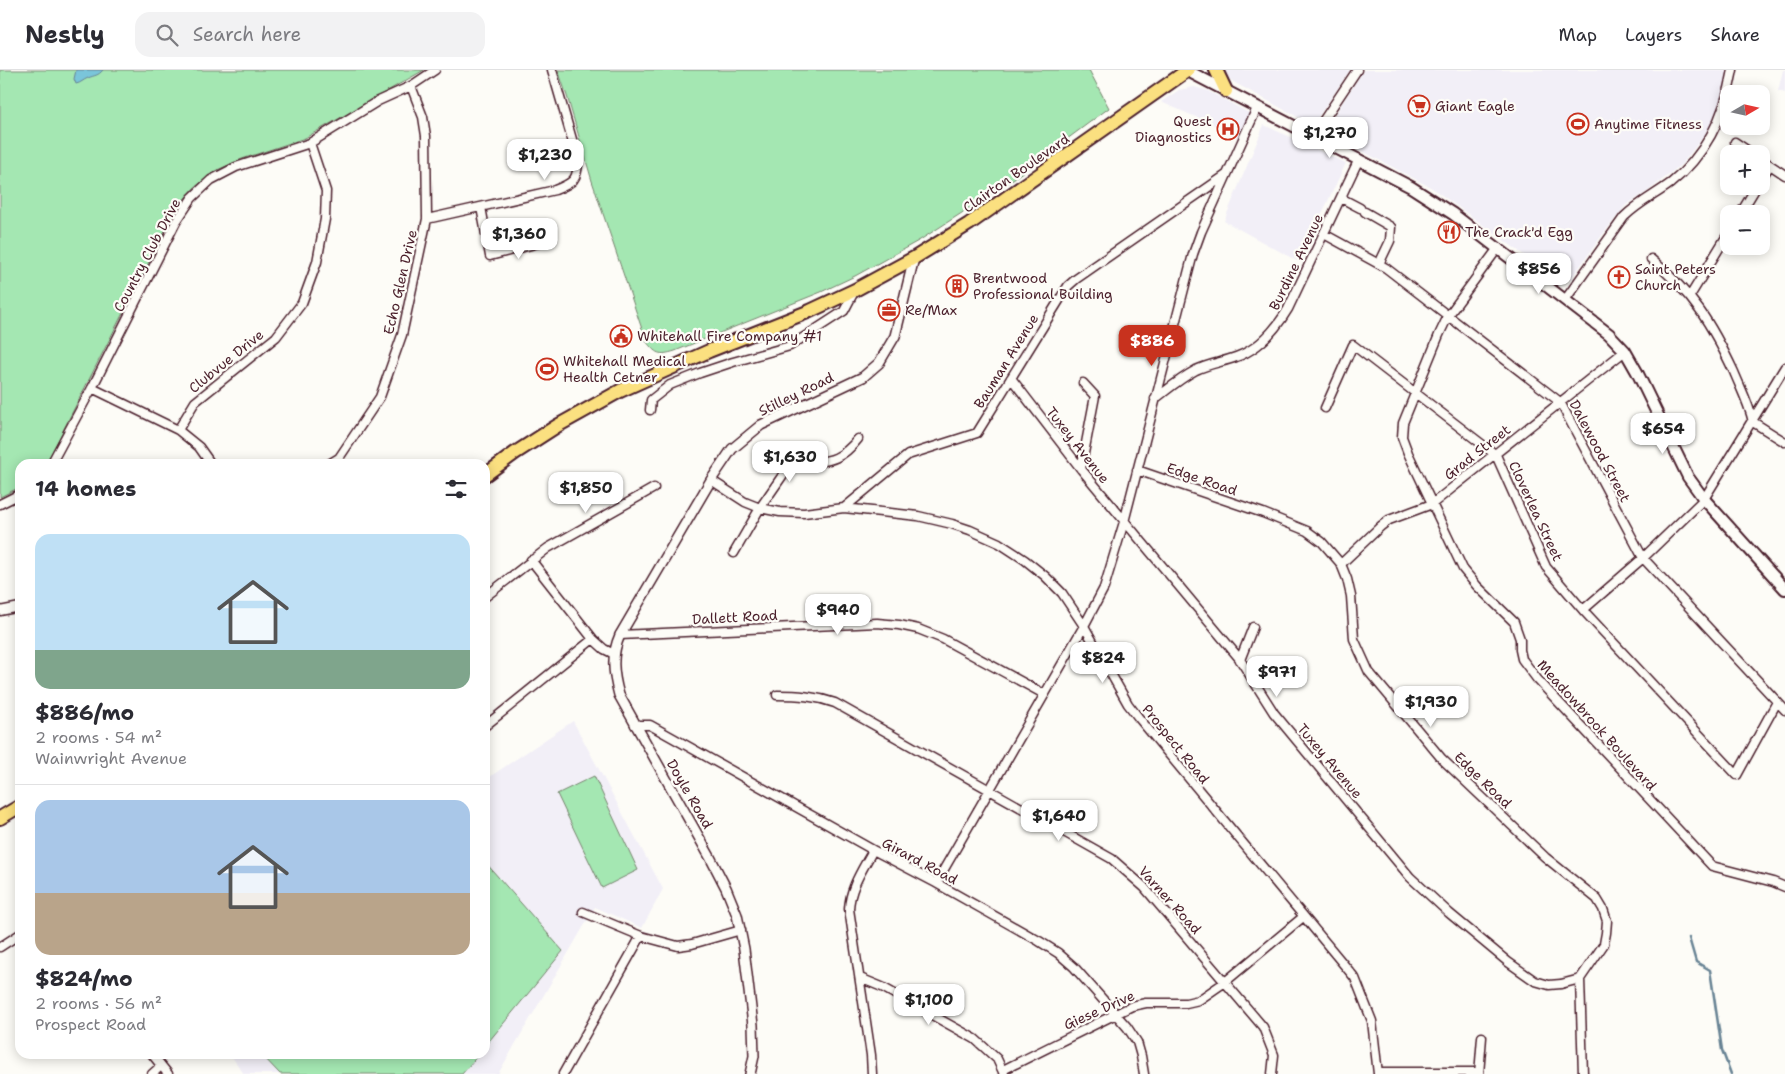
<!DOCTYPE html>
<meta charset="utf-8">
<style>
:root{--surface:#fff;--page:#f2f2f3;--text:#2b2b33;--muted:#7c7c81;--line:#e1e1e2;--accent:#c8321e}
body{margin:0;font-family:"Shantell Sans",sans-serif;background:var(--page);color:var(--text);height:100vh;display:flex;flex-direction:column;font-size:19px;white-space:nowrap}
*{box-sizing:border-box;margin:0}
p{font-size:16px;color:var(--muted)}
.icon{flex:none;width:28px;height:28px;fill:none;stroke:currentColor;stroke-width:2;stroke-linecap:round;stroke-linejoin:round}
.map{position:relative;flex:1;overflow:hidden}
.sheet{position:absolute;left:15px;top:389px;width:475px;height:600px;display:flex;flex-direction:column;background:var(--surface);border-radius:15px;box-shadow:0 2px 12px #0003}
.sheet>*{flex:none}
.needle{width:32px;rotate:81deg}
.fabs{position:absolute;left:1720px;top:15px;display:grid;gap:10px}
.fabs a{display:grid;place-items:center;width:50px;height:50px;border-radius:10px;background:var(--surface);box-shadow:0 2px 12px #0003;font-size:25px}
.price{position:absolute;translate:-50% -42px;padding:0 11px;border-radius:10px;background:#fff;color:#222;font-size:16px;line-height:32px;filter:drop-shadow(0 1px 2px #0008)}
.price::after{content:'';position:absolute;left:50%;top:30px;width:15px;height:11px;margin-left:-8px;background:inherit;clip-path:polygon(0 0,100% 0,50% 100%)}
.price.current{background:var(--accent);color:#fff}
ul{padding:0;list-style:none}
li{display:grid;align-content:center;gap:10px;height:265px;padding:0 20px}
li+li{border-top:1px solid var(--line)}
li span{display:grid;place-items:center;height:155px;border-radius:15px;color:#555}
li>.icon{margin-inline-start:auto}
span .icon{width:90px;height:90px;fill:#fffc;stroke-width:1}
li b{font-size:21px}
h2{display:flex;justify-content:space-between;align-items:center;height:60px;padding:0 20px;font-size:21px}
header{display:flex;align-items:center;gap:30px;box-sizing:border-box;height:70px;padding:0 25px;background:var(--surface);border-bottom:1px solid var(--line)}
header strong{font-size:24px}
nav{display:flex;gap:28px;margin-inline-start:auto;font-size:18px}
.search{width:350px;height:45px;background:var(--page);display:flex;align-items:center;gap:12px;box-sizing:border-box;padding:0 18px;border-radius:15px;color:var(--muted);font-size:19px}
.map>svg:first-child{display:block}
.built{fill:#f2eff7}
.green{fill:#a4e7b2;stroke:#77836e}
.water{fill:#7ac5da;stroke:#678394}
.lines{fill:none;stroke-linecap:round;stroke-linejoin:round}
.stream{stroke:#678394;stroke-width:2.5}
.minor-casing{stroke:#4a1f2b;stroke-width:11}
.tertiary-casing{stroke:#4a1f2b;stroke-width:12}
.secondary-casing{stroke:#4a1f2b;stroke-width:14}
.trunk-casing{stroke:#4a1f2b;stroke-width:16}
.minor{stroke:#fdfcf7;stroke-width:8}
.tertiary{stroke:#fdfcf7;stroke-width:9}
.secondary{stroke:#fdfcf7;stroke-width:10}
.trunk{stroke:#fbe080;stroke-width:12}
.labels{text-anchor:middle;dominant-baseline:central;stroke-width:4.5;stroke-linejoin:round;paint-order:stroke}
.poi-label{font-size:14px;fill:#4a1f2b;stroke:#fdfcf7;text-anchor:start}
.street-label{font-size:14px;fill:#4a1f2b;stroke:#fdfcf7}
</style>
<header>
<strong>Nestly</strong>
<div class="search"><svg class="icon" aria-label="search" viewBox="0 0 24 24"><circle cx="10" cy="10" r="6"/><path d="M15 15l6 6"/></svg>Search here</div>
<nav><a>Map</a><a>Layers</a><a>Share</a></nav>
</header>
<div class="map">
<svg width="1785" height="1004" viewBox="0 0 1785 1004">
<rect width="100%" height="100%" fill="#fdfcf7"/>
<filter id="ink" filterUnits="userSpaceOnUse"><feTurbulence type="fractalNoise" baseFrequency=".02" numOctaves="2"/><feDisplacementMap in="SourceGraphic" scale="10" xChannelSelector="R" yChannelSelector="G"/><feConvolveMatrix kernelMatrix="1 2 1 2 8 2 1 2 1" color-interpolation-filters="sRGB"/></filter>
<g filter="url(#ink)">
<path class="built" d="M1223,0H1350L1314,53L1307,52L1237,14L1229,9L1224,4Z
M1364,0H1727V7L1717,40L1705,64L1683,93L1647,122L1626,135L1603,164L1571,209L1561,212L1432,118L1324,61Z
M1783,0H1785V23L1778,21Z
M1194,17L1206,20L1249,43L1238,68L1212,54L1161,32L1179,20Z
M1264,55L1346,93L1299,192L1224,151Z
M573,651L663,819L642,858L595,837L498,1004H244L230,984H485V710Z"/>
<path class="green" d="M0,0H424L305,68L242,89L215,101L194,118L177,137L47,392L46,394H20V417L0,427Z
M558,0H1089L1109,38L1005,115L920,170L855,206L821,222L675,281C659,286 656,284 646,271L592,111L567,26Z
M594,706L638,800L602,818L557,724Z
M485,792L563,881L485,976Z
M261,984H479L462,1004H280Z"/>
<path class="water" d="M76,0H103C98,6 95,5 88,8C83,10 81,13 76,14L74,9Z"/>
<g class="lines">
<path class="stream" d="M1689,868L1696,892L1710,900L1722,980L1731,1004"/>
<g class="minor-casing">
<path id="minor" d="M1313,66L1357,0
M1735,72L1753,84
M1761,89L1785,105
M1761,109L1770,95
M1341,128L1360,138
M481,137L490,186L542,172
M1365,142L1391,157L1390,171L1379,194
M1740,144L1757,116
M427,149L555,120C573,113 578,110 578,90L552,0
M1324,164L1386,198L1560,332L1643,488L1785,640
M1498,178L1448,246L1439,265L1403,353L1402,367L1408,383L1463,499L1477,516L1514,552L1520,569V580L1522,589L1537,609L1712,796L1773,812L1785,817
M1651,189C1693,224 1711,253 1734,302C1741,319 1749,334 1753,352L1785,372
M1690,226L1729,162
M1565,230L1624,147C1638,133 1655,125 1671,113C1707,84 1725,45 1733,0
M1011,308L1081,399L1239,588L1274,643L1410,807L1449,843L1508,892L1535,911L1549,915L1561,914L1580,909
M92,318L178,360L199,377L211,394
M1155,329C1168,319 1181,308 1196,300C1208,294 1223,292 1236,287C1259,279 1276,259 1288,239L1359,89
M1325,338L1353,275L1496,385L1546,497L1583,540L1737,705L1777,632
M650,340L651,330L670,315L700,303L733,292L790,276L844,241L854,222
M178,360L195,332L276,267L302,233L317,192L325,149L326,121L310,73
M51,394L92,318L176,152L192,128L211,110L236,97L310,73L378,31L411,16L435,0
M329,394L339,388L380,327L402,265L427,149L426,66L423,47L411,16
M1081,399L1095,326L1083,313
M1137,400L1263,443L1307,461L1322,472L1341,494L1347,509L1351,526L1354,569L1369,602L1442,689L1545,787L1597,829L1603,839L1607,851L1606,863L1604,874L1580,909L1583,1004
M711,410L745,432L760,438L780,442L804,443L844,438L918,446L952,454L970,460L999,473L1025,490L1045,506L1062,523L1084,556L1128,634L1138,647L1355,908L1372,951L1378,1004
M0,434L20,424
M844,438L908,385L977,363L1068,216L1076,209L1226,105
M734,483L760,438L787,399C818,387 833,400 858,369
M531,490L593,569L604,579L614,584
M1341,494L1381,456L1389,450L1432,434L1625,281
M485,527L548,478L654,418
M1583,540L1643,488L1704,429L1785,297
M0,541L20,537
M620,565L877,553L899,555L918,559L943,569L1044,624
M1240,590L1253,557
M777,625C798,625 815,626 835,633L1112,789L1144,817L1263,957L1274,985L1272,1004
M635,655H650L873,780L936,813L1039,871L1058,883L1074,897L1127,957L1137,972L1141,986L1144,1004
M485,656L593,569
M936,813L1084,556L1104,518L1124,452L1193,184L1201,162L1257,38
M583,842L641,866
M0,877L20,864
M860,908L882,917L975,969L997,989L1004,1004
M152,984L168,1004
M1003,1000L1132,936L1146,933H1186L1199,930L1225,912L1303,847
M1379,1002H1479
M152,1004L161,996
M563,1004L641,866L678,876L692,874L741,860
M872,1004L871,985L849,839C850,817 863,799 873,780
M1479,1004L1482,967"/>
</g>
<g class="tertiary-casing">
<path id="tertiary" d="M750,1004L754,986L753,955L744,879L737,845L726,818L710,787L619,625C613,603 611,585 620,565L711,410L732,379L761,355L863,307L879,293L895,266L914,188"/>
</g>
<g class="secondary-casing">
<path id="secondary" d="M1186,0L1411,117L1453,144L1609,264L1625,281L1637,302L1688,407L1704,429L1785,519"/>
</g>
<g class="trunk-casing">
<path id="trunk" d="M1216,0L1226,21
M485,405L515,383L557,356L620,321L709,281L810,241L855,220L914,188L969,154L1188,0
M0,748L20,736"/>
</g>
<use href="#minor" class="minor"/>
<use href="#tertiary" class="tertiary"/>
<use href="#secondary" class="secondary"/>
<use href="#trunk" class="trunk"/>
</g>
</g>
<defs>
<g id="supermarket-ring" transform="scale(1.125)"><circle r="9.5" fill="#fdfcf7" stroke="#c8321e" stroke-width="1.5"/><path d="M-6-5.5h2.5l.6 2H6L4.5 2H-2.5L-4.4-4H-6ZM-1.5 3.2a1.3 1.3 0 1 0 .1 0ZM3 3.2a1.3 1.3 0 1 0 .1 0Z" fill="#c8321e"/></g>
<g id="stadium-ring" transform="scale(1.125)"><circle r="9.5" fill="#fdfcf7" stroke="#c8321e" stroke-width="1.5"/><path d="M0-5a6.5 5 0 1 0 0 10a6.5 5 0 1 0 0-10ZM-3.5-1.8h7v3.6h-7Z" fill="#c8321e"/></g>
<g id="hospital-ring" transform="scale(1.125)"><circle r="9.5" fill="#fdfcf7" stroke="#c8321e" stroke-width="1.5"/><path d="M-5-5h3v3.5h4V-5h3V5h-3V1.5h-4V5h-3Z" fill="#c8321e"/></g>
<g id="restaurant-ring" transform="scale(1.125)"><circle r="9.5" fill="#fdfcf7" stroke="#c8321e" stroke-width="1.5"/><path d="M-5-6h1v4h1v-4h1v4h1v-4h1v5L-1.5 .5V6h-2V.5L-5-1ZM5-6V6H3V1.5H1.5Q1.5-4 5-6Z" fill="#c8321e"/></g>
<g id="church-ring" transform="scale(1.125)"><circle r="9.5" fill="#fdfcf7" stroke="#c8321e" stroke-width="1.5"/><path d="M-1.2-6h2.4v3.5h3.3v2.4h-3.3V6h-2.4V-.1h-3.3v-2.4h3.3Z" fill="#c8321e"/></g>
<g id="building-ring" transform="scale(1.125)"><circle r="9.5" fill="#fdfcf7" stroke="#c8321e" stroke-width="1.5"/><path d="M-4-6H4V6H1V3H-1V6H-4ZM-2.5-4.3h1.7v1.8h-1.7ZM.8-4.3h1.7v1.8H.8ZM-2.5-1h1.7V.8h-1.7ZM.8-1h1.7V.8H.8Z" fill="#c8321e"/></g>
<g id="office-ring" transform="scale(1.125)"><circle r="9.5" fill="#fdfcf7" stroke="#c8321e" stroke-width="1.5"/><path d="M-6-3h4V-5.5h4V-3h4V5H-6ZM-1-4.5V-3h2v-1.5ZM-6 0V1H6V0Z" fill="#c8321e"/></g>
<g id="civic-ring" transform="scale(1.125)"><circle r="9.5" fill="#fdfcf7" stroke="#c8321e" stroke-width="1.5"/><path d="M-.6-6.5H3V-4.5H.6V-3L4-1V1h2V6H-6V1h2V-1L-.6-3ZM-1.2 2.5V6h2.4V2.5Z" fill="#c8321e"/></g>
</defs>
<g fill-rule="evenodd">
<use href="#supermarket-ring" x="1419" y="36"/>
<use href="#stadium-ring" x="1578" y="54"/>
<use href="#hospital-ring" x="1228" y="59"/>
<use href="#restaurant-ring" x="1449" y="162"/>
<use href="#church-ring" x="1619" y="207"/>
<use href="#building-ring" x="957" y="216"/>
<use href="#office-ring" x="889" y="240"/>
<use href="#civic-ring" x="621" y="266"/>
<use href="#stadium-ring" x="547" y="299"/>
</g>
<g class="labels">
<g class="poi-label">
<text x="1435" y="36">Giant Eagle</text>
<text x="1212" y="51" text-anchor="end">Quest<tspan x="1212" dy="16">Diagnostics</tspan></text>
<text x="1594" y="54">Anytime Fitness</text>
<text x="1465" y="162">The Crack'd Egg</text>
<text x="1635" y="199">Saint Peters<tspan x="1635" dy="16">Church</tspan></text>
<text x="973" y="208">Brentwood<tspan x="973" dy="16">Professional Building</tspan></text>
<text x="905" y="240">Re/Max</text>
<text x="637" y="266">Whitehall Fire Company #1</text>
<text x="563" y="291">Whitehall Medical<tspan x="563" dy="16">Health Cetner</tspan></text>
</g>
<g class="street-label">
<text transform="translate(1016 103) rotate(-35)">Clairton Boulevard</text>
<text transform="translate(147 185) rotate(-62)">Country Club Drive</text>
<text transform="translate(1296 192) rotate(-64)">Burdine Avenue</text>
<text transform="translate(400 212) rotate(-77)">Echo Glen Drive</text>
<text transform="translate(226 291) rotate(-39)">Clubvue Drive</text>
<text transform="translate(1006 291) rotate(-58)">Bauman Avenue</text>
<text transform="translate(796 324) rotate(-26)">Stilley Road</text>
<text transform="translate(1078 375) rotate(52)">Tuxey Avenue</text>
<text transform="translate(1600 381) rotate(62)">Dalewood Street</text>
<text transform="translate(1477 382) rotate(-38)">Grad Street</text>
<text transform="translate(1202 409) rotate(19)">Edge Road</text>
<text transform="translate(1536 441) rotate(65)">Cloverlea Street</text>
<text transform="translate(735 547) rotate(-3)">Dallett Road</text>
<text transform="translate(1597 655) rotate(48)">Meadowbrook Boulevard</text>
<text transform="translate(1176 674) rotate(51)">Prospect Road</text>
<text transform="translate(1330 691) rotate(50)">Tuxey Avenue</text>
<text transform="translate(1483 710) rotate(44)">Edge Road</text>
<text transform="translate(690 724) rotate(60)">Doyle Road</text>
<text transform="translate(920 791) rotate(28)">Girard Road</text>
<text transform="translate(1170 830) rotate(48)">Varner Road</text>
<text transform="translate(1099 940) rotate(-24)">Giese Drive</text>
</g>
</g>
</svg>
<div class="fabs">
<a><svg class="needle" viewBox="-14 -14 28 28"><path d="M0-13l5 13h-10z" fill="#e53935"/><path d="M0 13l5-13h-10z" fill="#7c7c81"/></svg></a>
<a>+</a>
<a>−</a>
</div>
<b class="price" style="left:1330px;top:89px">$1,270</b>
<b class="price" style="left:545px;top:111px">$1,230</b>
<b class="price" style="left:519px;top:190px">$1,360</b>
<b class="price" style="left:1539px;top:225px">$856</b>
<b class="price current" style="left:1152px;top:297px">$886</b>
<b class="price" style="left:1663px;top:385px">$654</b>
<b class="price" style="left:790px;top:413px">$1,630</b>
<b class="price" style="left:586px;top:444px">$1,850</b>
<b class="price" style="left:838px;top:566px">$940</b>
<b class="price" style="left:1103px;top:614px">$824</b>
<b class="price" style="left:1277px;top:628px">$971</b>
<b class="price" style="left:1431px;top:658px">$1,930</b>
<b class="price" style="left:1059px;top:772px">$1,640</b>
<b class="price" style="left:929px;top:956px">$1,100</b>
<section class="sheet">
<h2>14 homes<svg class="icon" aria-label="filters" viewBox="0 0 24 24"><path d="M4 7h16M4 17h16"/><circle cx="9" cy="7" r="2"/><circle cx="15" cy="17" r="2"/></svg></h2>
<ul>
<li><span style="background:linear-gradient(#bfe0f5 75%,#7fa58c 0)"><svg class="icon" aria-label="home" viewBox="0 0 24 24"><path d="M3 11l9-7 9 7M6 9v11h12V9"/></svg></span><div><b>$886/mo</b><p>2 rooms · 54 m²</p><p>Wainwright Avenue</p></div></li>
<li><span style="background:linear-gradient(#a9c7e8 60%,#b9a48a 0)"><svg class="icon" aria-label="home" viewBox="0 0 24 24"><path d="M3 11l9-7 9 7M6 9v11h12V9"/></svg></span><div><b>$824/mo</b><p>2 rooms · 56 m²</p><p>Prospect Road</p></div></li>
</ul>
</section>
</div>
